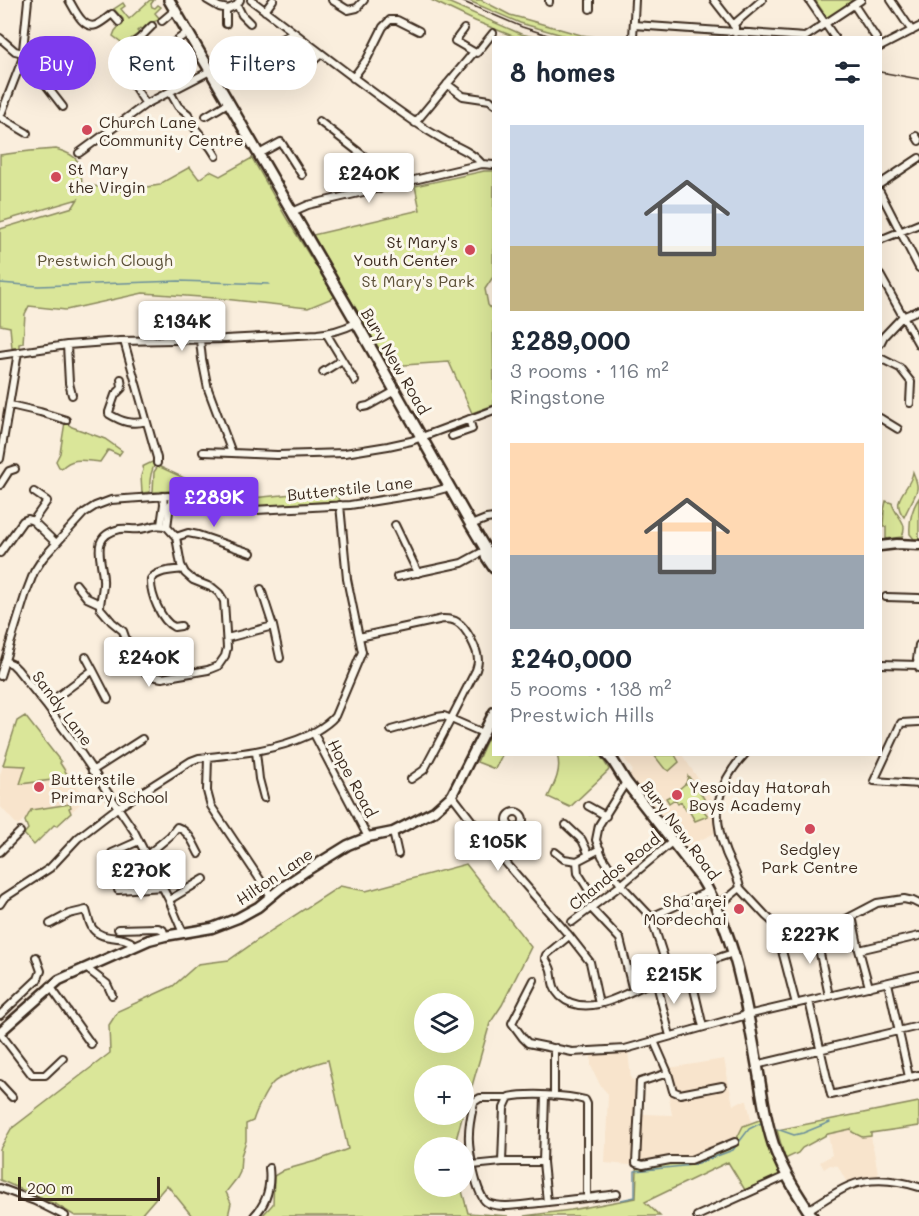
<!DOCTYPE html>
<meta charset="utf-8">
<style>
:root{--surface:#fff;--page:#f2f2f3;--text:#1f2937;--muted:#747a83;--accent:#7c3aed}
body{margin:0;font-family:Mali,sans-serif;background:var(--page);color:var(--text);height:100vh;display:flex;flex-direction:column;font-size:22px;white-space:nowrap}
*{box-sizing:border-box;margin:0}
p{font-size:20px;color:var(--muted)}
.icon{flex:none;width:33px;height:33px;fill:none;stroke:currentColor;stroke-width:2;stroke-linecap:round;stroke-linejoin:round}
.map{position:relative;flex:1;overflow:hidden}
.sheet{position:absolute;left:492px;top:36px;width:390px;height:720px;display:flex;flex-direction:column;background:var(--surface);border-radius:0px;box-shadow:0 6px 24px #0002}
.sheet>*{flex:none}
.hud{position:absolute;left:18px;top:36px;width:384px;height:54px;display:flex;gap:12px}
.controls{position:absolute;left:414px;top:993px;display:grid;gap:12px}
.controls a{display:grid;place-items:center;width:60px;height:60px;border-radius:50%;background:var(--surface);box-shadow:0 6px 24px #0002;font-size:30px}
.scale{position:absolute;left:18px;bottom:15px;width:142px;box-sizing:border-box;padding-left:6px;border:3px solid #3b2a1e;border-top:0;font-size:16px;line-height:21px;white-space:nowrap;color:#3b2a1e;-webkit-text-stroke:4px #fbf7ec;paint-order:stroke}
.price{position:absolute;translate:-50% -51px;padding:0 14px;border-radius:6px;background:#fff;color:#222;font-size:20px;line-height:39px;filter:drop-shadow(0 2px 3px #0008)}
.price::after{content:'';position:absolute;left:50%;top:36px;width:18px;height:14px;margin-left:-9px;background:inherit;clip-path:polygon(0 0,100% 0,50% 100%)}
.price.on{background:var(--accent);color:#fff}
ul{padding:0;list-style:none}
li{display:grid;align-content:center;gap:12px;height:318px;padding:0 18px}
li span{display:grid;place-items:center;height:186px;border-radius:0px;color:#555}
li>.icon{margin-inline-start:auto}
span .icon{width:108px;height:108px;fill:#fffc;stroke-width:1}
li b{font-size:26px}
h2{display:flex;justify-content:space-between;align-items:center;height:72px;padding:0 18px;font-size:26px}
.pill{padding:0 21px;border-radius:27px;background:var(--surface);box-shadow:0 6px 24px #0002;font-size:21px;line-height:54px}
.pill.on{background:var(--accent);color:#fff}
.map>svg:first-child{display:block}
.built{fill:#f8e4cc}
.green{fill:#dae699;stroke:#8a885c;stroke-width:1.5;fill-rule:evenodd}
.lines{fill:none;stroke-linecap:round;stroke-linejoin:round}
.stream{stroke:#6c8f9b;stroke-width:1.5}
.minor-casing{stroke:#3b2a1e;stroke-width:10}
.major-casing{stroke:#3b2a1e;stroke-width:13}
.highway-casing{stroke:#3b2a1e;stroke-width:14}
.minor{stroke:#fbf7ec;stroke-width:6}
.major{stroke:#fbf7ec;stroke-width:8}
.highway{stroke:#fbf7ec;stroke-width:9}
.tram{stroke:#3b2a1e;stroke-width:1.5}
.poi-dot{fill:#d1495b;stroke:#fbf7ec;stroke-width:2}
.labels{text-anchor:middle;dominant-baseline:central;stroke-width:6;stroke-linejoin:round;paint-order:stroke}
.poi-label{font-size:16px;fill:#3b2a1e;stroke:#fbf7ec;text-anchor:start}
.park-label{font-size:16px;fill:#5b5037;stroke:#fbf7ec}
.street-label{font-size:16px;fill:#3b2a1e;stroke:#fbf7ec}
</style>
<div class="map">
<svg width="919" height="1216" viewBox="0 0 919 1216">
<rect width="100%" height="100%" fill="#faeedd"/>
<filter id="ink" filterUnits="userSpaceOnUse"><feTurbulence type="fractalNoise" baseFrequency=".0167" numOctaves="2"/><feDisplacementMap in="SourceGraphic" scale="12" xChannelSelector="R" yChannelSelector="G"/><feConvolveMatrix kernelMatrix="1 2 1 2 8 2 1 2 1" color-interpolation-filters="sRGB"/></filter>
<g filter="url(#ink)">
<path class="built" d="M25,716L67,770L85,799L57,826L54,825L34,845L24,834L28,829L25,821L23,820L18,826L0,806V775L17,721Z
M622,755H682L714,802L715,833L686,847L629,775L633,771Z
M628,1051L631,1079L644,1084L642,1114L672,1115L669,1097V1068L724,1059L733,1105L741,1101H747L752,1123L743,1126L732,1148L692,1161L641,1166L605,1163L608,1094L600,1085L591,1066V1054Z
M851,1129L862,1137L871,1136L879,1178L847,1183L838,1166L830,1165L824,1169L820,1162L832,1155L828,1134Z"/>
<path class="green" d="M150,0H154L151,4L152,7L155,8L158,5L161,7L155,13L160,19C154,23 147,22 143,29L140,28L137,31L139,33L124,44L113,36L115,31L121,24L120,21L123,19L114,9L123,3L125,6L121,9L129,19Z
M431,0H443L521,34L534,37H515L475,21Z
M467,0H481L510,15L521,18L581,35L596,37H569L520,23Z
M815,0H854L827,18Z
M56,149C81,156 81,163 82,187L89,185L119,191L160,185L163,182L190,167L199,179L210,171L220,176L252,158L287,219L335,297L308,308L215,298L143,293L66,310L29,306L25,314L23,343L19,344V348H12L10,327L0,325V229L73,207L78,199L0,222V155L30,151Z
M484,171H494L493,277L485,289L488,305L493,311L494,405L472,413L449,362L389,366L313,235L420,210L415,186Z
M65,422L72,427L105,439L122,451L119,455L108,450L100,462C85,461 73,456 62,468L59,467L56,461L60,453Z
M152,462L155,464C150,473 149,481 150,492L142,493L141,476L143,470L142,467Z
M158,466L210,490L243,499L303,493L337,496L339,500L338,501L234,508L224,507L183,493L171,491L153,492L154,472Z
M913,472C919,487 919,489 911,503C908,508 906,513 904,517C889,498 910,491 913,472Z
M919,498V539H914L910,534C909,521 911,510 919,498Z
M886,501L892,503C896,518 909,521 902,537L886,539V527H883L884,510Z
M25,716L61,762L60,763L67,774L68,778L20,784L26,766L3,765L17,721Z
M493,726L494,754L502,755L495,769L477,762Z
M557,755H600L609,769L608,771L570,807L548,797C555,783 562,769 557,755Z
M654,755H675L679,762L669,771L664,768Z
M688,776L700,792L706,802L703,804L706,809L704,811L708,816L695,821L688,809L686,810L681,802L678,804L675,799L669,803L666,798L674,794V792L679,790V789L685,784H686Z
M70,804L71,807L69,808L71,813L57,826L54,825L34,845L24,834L28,829L25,821L31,810Z
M466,864L531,947L502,1005L490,1023L464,1114V1076H424V1114H463L454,1147L424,1148V1186L461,1187L468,1213L508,1216H262L273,1204L274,1176L284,1170L316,1161L348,1149L328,1060C317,1063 279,1075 272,1084C265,1092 256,1111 253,1121L246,1124V1141L241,1156L240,1172L237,1178L226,1192L231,1203L228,1216H192L167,1185L140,1216H75L57,1205L0,1180V1149L11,1129L110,1053L109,1025L118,1011L173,986L198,964L229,960L272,930L340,886L366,891ZM424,1004H464V1042H424Z
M919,1102V1126L871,1133V1136L862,1137L852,1132L851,1129L828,1134L802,1148L798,1153L785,1159L777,1130Z
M762,1119L780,1175L745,1190L728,1162L645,1202L660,1216H524L571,1210L636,1198L637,1170L639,1166L692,1161L732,1148L743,1126Z"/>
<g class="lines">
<path class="stream" d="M0,283L38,286L179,281L269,284
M777,1129L794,1135L803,1133L830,1122
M621,1200L635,1197V1171L693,1165L733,1150L749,1129L761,1123"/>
<g class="minor-casing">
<path id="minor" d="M69,0C74,8 83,30 96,25C101,23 107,18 112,14L119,22
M207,0L219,7L228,9L237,5L240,0
M251,0C305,40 357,82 412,120C422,127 433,134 444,140C457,147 472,152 482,164
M332,0L348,10L357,8L364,0
M714,0L735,27V33
M809,0L835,38
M891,0L912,31
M549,2V0
M237,5L242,15L250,23
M854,5L876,38
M226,9V24
M590,9V0
M265,11L273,0
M162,21L175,10
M634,25L805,37L861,0
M733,25L762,0
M464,29L455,41L474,52
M0,38L15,51L23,53
M633,38L635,0
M880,47L919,27
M264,48L280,40L293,33
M22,60L42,80L63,107
M150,60L188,32
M301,72L321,54
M353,78L367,59L383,27L390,20H397L419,31
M447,84L463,96L490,100L494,104
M170,92L178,106L188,114L194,127L211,148L216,156
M146,104L128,77L125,66L119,57V53L139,39L152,26
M206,116L228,103
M0,117L22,60L28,0
M0,117L27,133
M319,121L374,164L380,189
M415,123L474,52L477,53L493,33
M916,136L919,141
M79,153L146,104L210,71
M259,154L281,142L302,175
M880,184L919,158
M880,192L919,268
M292,212L308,205L482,164L494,165
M880,240L919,224
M880,275L919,345
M326,333L355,381
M200,340L202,359L208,389L232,453L277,455L345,453L388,446L411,441L494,410
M124,341L157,458V463
M880,344L884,336L902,317L919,310
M67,345L69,383L72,395
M0,355L67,345L120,341L225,339L317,334C330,333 344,329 356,323
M880,358L900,368L911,382L910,403
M323,372L342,360
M121,379L122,388L115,395L109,412V414C122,422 132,425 146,421
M10,405L40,412L66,420
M363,407L368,406L395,391
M880,418L898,429
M452,436L472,429L469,419
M203,452L232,453
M0,459L18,352
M0,485L9,471L15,469
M33,521L47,501L34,492
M33,521L56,543
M161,525L164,504L163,496
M395,525L418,573
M471,525L486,519L494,518
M167,527C156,523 150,528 140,529C133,530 127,528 120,529C89,536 102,558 103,579C104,589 100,598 100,608L112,622L123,631L132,657L138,667L151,676L162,678L208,670L218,666L225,656L227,648L224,601L219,593L213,588L193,580L185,573L181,565L176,537L167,527L170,504L173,496
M176,537L188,533L198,535L251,553
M0,553L23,521L28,519L33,521
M397,577L462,563L486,550
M76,584L87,598L100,604
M886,597L919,598
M181,626L174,627C161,621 150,594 151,579C158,570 172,571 183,569
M273,626L280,658
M359,637L443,619C448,619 453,619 457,622C466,627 478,650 478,660C478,665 477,666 476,670L451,719L483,733
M227,638L273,626L261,589
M86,657L93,670
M5,661L12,664L17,669L46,705L74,743L134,831L169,900L183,933
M880,664L919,665
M919,668L917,659L919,645
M0,676L26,593L34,572L43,558L84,513L95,506L111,500L168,496L193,501L217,508L235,511L350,505L432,492L450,487
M46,705L93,670L108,699
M919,722L901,723L874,781L919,784
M391,730L437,717L444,716L451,719L424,770L411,779
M313,732L368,837
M256,752L259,779L264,798
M208,757L207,791L211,806L271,896
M92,771L142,739
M626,782L599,825L596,840L602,856L621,885L651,917L669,973
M452,795L488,842L566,932
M588,806L606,816
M507 820a8 8 0 1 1 16 0a8 8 0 1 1-16 0Z
M566,825L582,840L589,855
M393,832L398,854
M488,842L509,825
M0,852L20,832
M555,852L564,859L577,861
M112,853L139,841
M147,855L170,836L177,827C190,832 193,843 199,854
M740,888L766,916L775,924L796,928L815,930L835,925L877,903L904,899L913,901L919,904
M740,888C738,875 731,865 726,853C711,814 716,785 745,754
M118,890L163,887
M590,892L578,873L577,861L600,849
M169,900L204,879
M0,904L4,898L50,868L78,838L117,808L191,761L199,758C237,754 274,751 309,735C319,729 328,725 335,716L362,652L347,579L340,505
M715,905L728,898L740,888
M590,907L620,939L633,991
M852,916L859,950L869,987
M651,917L709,891
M572,922L621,885L673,841
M50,924L69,914L86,910C88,916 89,924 93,929C104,942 122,933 135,945
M775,924L796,1004
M118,929L158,928L163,930L165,936
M815,930L829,996
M568,934L590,962L599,1004
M569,936L546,955L545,958C547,962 550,966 551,970C553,980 552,988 560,996C591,1024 640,983 671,973C692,966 713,960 733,953
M859,950L919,936
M86,968L107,984L112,995
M689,968L703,1027
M534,980L512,1023L523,1038L528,1043L572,1052L625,1049L747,1015L919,975
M656,980L670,1036
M888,983L909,1077
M50,986L91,1044
M809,1001L831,1095L919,1075
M0,1015L38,979L41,971L36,957
M0,1033L32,1075H45L63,1058
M654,1041L668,1073L673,1091L680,1094L722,1086
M756,1065L919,1026
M668,1073L640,1082L636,1163L643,1165L670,1160H691L735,1142
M0,1084L12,1097
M545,1096L543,1162L547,1202
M554,1096V1052L556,1048
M509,1098H480L474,1102C472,1112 469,1123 469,1134C468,1147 476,1198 488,1203C501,1209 525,1204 539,1203C565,1200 591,1198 617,1194
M502,1162L504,1108L509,1097C528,1093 567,1095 585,1100L587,1104V1198
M472,1165L502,1162H543
M0,1188L35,1201L65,1216
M808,1210C821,1202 835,1192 849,1186C871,1177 897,1180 919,1187
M254,1216C267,1203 271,1186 269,1168
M697,1216L786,1176"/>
</g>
<g class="major-casing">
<path id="major" d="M880,546L897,544L919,545
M0,1032L59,980L149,940L165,936L212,928L238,918L258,907L281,888L306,871L348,845L368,837L393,832L434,811L452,795L494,712"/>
</g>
<g class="highway-casing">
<path id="highway" d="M169,0L351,313L471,525L486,550L494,558
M487,552L486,556L494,568
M607,754L613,761L626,782L701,878C737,936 747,1010 759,1076C763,1101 767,1128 776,1152C785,1175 798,1195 812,1216"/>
</g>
<use href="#minor" class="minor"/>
<use href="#major" class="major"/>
<use href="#highway" class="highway"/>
<path class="tram" d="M459,0L522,27L557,38
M880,72L919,79"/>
</g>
</g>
<g class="poi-dot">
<circle cx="87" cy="130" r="6"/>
<circle cx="56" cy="177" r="6"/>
<circle cx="470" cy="250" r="6"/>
<circle cx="39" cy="787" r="6"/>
<circle cx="677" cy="795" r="6"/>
<circle cx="810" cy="829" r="6"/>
<circle cx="739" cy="909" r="6"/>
</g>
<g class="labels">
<g class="poi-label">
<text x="99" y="121">Church Lane<tspan x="99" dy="18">Community Centre</tspan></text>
<text x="68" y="168">St Mary<tspan x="68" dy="18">the Virgin</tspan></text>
<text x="458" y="241" text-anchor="end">St Mary's<tspan x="458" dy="18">Youth Center</tspan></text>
<text x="51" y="778">Butterstile<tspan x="51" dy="18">Primary School</tspan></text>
<text x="689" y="786">Yesoiday Hatorah<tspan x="689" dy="18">Boys Academy</tspan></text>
<text x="810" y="848" text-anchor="middle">Sedgley<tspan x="810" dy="18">Park Centre</tspan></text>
<text x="727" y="900" text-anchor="end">Sha'arei<tspan x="727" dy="18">Mordechai</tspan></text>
</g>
<g class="park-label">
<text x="105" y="259">Prestwich Clough</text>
<text x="418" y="280">St Mary's Park</text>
</g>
<g class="street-label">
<text transform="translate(396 361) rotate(60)">Bury New Road</text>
<text transform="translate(350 488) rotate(-6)">Butterstile Lane</text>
<text transform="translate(63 708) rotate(53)">Sandy Lane</text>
<text transform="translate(353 778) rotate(62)">Hope Road</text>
<text transform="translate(681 830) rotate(53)">Bury New Road</text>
<text transform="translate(614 871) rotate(-39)">Chandos Road</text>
<text transform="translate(274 876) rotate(-34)">Hilton Lane</text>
</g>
</g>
</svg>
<div class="controls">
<a><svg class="icon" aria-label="layers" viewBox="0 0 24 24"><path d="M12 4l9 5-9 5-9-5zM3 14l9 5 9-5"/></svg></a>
<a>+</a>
<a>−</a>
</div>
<div class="scale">200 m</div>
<b class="price" style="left:369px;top:204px">£240K</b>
<b class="price" style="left:182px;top:352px">£134K</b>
<b class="price on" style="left:214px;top:528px">£289K</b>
<b class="price" style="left:149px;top:688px">£240K</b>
<b class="price" style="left:498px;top:872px">£105K</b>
<b class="price" style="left:141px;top:901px">£270K</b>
<b class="price" style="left:810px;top:965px">£227K</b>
<b class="price" style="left:674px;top:1005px">£215K</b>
<div class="hud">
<a class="pill on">Buy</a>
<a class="pill">Rent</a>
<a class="pill">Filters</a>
</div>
<section class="sheet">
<h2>8 homes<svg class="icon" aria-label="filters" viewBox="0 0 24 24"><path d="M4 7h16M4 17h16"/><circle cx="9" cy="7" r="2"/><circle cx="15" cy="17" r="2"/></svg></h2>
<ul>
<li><span style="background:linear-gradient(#c9d6e8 65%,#c2b280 0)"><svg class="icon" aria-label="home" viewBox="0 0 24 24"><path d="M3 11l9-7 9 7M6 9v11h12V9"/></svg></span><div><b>£289,000</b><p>3 rooms · 116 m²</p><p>Ringstone</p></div></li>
<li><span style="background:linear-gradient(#ffd9b3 60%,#9aa5b1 0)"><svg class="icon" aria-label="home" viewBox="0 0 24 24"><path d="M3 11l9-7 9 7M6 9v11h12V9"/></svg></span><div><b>£240,000</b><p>5 rooms · 138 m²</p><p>Prestwich Hills</p></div></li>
</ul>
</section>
</div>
